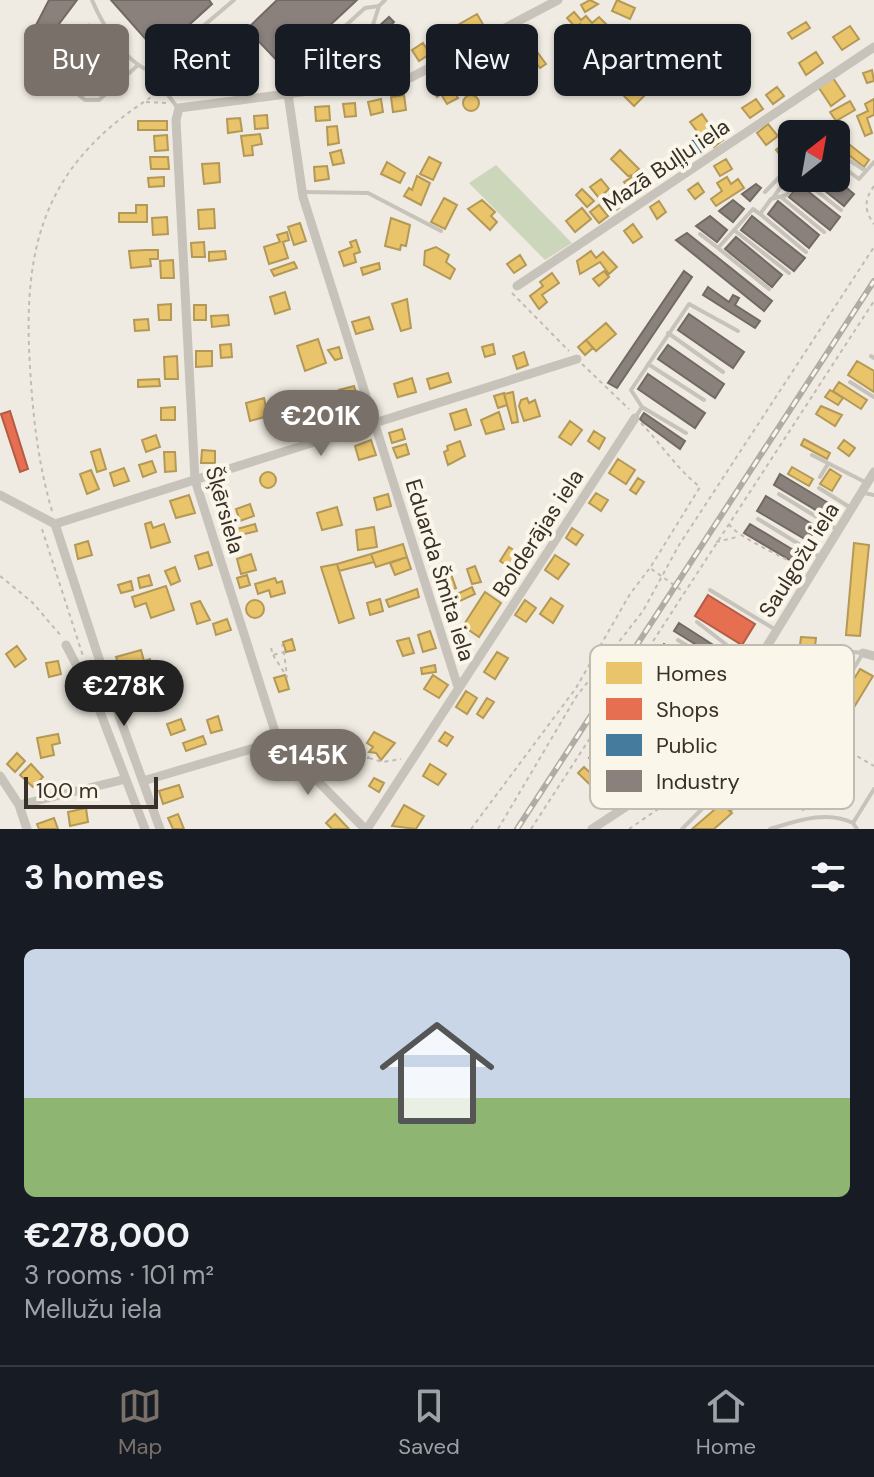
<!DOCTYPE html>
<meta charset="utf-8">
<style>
:root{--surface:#171b24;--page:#20242c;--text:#f1f3f6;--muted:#9ea1a6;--line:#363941;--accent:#797169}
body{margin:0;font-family:"DM Sans",sans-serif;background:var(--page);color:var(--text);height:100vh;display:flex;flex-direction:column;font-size:30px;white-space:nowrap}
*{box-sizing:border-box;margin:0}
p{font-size:26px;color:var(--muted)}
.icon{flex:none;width:44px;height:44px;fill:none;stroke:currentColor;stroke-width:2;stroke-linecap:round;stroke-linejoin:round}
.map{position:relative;height:829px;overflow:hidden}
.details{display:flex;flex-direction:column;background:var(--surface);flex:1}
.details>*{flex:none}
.banner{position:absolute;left:24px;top:24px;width:826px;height:72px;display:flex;gap:16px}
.needle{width:52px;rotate:31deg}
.tools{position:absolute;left:778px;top:120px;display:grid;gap:16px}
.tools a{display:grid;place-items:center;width:72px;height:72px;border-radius:12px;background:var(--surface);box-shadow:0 2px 6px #0004;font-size:40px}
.scale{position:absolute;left:24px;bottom:20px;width:134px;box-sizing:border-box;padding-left:8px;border:4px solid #393028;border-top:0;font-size:22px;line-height:28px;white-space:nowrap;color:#393028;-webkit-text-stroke:6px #fbf6ea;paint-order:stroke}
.price{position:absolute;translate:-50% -68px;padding:0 18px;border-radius:28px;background:var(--accent);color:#fff;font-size:26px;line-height:52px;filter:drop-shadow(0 2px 4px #0008)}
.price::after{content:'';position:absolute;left:50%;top:48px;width:24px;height:18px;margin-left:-12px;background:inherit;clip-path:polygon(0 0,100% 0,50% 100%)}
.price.selected{background:#222;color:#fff}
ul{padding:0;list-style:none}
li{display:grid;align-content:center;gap:16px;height:424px;padding:0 24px}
li span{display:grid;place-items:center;height:248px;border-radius:12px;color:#555}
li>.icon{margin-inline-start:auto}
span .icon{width:144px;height:144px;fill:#fffc;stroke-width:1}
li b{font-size:34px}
h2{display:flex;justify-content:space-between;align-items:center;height:96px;padding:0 24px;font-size:34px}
.tag{padding:0 28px;border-radius:12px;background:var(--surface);box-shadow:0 2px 6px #0004;font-size:28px;line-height:72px}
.tag.selected{background:var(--accent);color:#fff}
.dock{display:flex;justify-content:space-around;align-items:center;height:112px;border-top:2px solid var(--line);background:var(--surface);font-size:22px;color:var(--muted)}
.dock a{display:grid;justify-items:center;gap:4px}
.dock .selected{color:var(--accent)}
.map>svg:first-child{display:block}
.green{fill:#ccd6bb}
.homes{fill:#e9c46a;stroke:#b49856;stroke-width:2}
.shops{fill:#e76f51;stroke:#b35c45;stroke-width:2}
.public{fill:#457b9d;stroke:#41647a;stroke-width:2}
.industry{fill:#8a817c;stroke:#726963;stroke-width:2}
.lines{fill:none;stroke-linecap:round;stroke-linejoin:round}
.path{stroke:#c0bbb3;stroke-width:2;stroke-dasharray:4 4;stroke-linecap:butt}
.service{stroke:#c8c3ba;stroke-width:4}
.minor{stroke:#c8c3ba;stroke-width:9}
.rail-casing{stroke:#afaba5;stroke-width:6}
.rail{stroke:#fbf6ea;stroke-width:3;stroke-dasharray:9;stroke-linecap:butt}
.labels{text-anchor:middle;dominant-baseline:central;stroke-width:8;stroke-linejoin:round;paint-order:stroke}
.street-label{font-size:22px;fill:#393028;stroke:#fbf6ea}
.key{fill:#fbf6ea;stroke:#c1bbb0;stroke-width:2}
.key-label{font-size:22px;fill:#393028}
</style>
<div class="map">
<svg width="874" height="829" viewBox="0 0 874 829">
<rect width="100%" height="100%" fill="#efebe2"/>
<path class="green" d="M496,165L572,243L545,260L469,183Z"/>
<path class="homes" d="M590,0L598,4L585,12L581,5Z
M617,0L635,8L630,19L612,11Z
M574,12L581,20L586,16L592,23L599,17L606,24L599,30L603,35L595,42L580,24L576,28L567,18Z
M477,14L484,26L464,37L458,25Z
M806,22L810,28L792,39L788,33Z
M850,26L859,39L842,50L833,37Z
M437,34L444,47L433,53L427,40Z
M423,43L430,54L419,61L412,50Z
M535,49L546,64L540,68L529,54Z
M505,51L518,75L510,79L497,56Z
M816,52L823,63L806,75L799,63Z
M464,68L469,79L457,86L451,76Z
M498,70L507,83L496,90L488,76Z
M872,70L874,81L867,83L863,73Z
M737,72L747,89L739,94L729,77Z
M833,78L845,96L831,106L819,88Z
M437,80L440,86L449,81L458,98L447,104L441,94L437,97L430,85Z
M635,83L646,94L634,106L623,95Z
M777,87L784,96L773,104L766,95Z
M404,95L406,110L393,112L391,97Z
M463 103a8 8 0 1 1 16 0a8 8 0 1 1-16 0Z
M381,99L383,112L371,115L368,102Z
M756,99L763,109L750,118L742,108Z
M874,99V115L867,118L872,133L865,136L857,116L868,111L865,104Z
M850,101L855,110L836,121L830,112Z
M355,103L356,116L345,117L343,104Z
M329,106L330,120L316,121L315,107Z
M702,114L711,127L700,135L690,122Z
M267,115L268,128L255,129L254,116Z
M240,118L242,131L228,133L227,119Z
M138,121H167V130H138Z
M768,124L778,136L766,145L757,133Z
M337,126L339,143L328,145L327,127Z
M716,130L723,140L714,147L707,137Z
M260,134L262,144L252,146L253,155L244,156L241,136Z
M836,134L850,145L845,152L836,146Z
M167,135L168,150L155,151L154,136Z
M791,137L792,153L784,160L776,150Z
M850,145L869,160L864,167L845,152Z
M341,150L344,163L333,165L330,153Z
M620,150L639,169L633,175L628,176L611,159Z
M150,157H168L169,169H151Z
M429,157L441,163L433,180L420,174Z
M726,159L732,169L720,176L714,166Z
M387,162L405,173L400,183L381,174Z
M219,163L220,182L204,184L202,164Z
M327,166L329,179L315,181L314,167Z
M636,174L648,189L636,198L624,182Z
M417,176L430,183L421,205L404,196L409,188L412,190Z
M164,177V186L149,187L148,178Z
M727,177L731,184L738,179L744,188L716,206L711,199L722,191L717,183Z
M601,179L609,189L599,198L590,187Z
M698,183L704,192L695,199L688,190Z
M582,189L594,201L587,207L576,195Z
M610,195L620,207L612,213L602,201Z
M444,198L457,205L445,229L431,222Z
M482,200L495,212L491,216L497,222L490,230L468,209Z
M659,201L666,212L657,219L650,207Z
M136,205H147V222H119V213H136Z
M599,205L608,216L599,223L590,212Z
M582,208L591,219L575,232L566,221Z
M214,209L215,228L199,229L198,210Z
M167,217L168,234L153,235L152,218Z
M391,218L410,225L406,246L401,245L400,250L385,246Z
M300,223L306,241L294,245L288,227Z
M633,224L642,237L633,243L624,231Z
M287,232L289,240L283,242L288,258L269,264L264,247L280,242L277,235Z
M356,240L360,252L354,254L356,262L344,266L339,252L352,247L350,242Z
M204,242L205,257H192L191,243Z
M436,247L449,255L446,262L455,269L450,279L424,265L425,251Z
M145,250H158V259H150L151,266L131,268L129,251Z
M225,251L226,259L209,261V252Z
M591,251L596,258L603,252L617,267L609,274L600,262L580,274L577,261Z
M520,255L526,265L514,273L507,264Z
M173,260L174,278H161L160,261Z
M294,262L297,268L274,276L271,270Z
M379,263L380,269L363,275L361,268Z
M604,271L609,277L599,286L593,279Z
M552,273L559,283L542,295L547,302L539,309L530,296L543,286L540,282Z
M285,292L290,309L275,314L270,297Z
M407,299L411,328L401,331L392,304Z
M171,304V320H159L158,305Z
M194,305H206V320H194Z
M228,315L229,325L212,327L211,316Z
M369,317L373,329L356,334L352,322Z
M148,319L149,330L135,331L134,320Z
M606,323L616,334L596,351L586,340Z
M318,339L326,363L305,371L297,346Z
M586,340L593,348L585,355L578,347Z
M231,344L232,357L221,358L220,345Z
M493,344L495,354L485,357L482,347Z
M339,347L342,358L335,360L328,350Z
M196,351H212V366L196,367Z
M524,352L528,365L517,369L513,356Z
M177,356L178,379H165L164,357Z
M857,361L874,371V392L848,375Z
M448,373L451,382L430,389L427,379Z
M412,378L416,392L398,397L394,384Z
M159,379L160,386L138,387V380Z
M839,382L867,400L861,409L833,391Z
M354,386L357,396L342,400L339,390Z
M830,390L843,398L838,405L825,397Z
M513,392L518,422L512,423L504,394Z
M504,393L507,405L498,408L494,396Z
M264,398L268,416L250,421L246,403Z
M527,398L529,403L535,400L540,416L524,421L519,406L521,400Z
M359,405L363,416L346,422L342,411Z
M821,406L842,415L835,426L816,414Z
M175,407V420H161V408Z
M466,409L471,425L455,430L450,414Z
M499,412L504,429L486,434L481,420Z
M570,421L582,430L571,445L559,437Z
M402,429L405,439L392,443L389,433Z
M594,431L605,438L599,449L588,441Z
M156,435L160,447L146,452L142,440Z
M804,439L830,453L827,459L801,445Z
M371,440L376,455L359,460L355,446Z
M844,440L855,448L849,456L838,448Z
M460,441L465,456L448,465L444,452L448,450L447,446Z
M406,444L409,454L397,458L393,448Z
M100,449L106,469L97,472L91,452Z
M202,450L215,451V463H201Z
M164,452H175L176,471L165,472Z
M618,459L635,470L626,484L609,473Z
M152,461L156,472L143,477L139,465Z
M792,467L813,479L809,486L788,474Z
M124,468L129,481L114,486L110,473Z
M830,469L841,476L832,491L820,484Z
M91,470L99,489L87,494L80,474Z
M260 480a8 8 0 1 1 16 0a8 8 0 1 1-16 0Z
M638,478L644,482L636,494L630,490Z
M418,484L422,498L410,501L405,488Z
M596,493L608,500L601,511L589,503Z
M388,494L391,506L377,510L374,498Z
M189,495L195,513L176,518L170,501Z
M250,504L254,516L240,521L236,509Z
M337,507L342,525L322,530L317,513Z
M225,514L230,531L222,534L217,517Z
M151,522L153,528L164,524L170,542L151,548L145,524Z
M255,524L257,531L232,537L230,531Z
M374,527L377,547L358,550L356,530Z
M572,528L583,535L576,545L566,538Z
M88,541L92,555L78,559L75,545Z
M854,543L869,545L860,636L846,635Z
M403,544L407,557L376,567L371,554Z
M509,547L524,557L520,563L515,560L510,568L500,561Z
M208,552L212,565L199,569L195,556Z
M251,554L256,570L241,574L237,559Z
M371,554L374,562L339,571L337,564Z
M555,555L569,564L558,579L545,570Z
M407,557L411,569L395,575L390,563Z
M337,564L354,618L339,623L321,567Z
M475,566L481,582L472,584L467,569Z
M175,567L180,581L171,585L165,571Z
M451,574L456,588L444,592L439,578Z
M149,575L152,585L140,588L138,578Z
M247,575L250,585L240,588L237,578Z
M275,578L277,583L282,581L285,593L271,597L269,590L258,594L255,584Z
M131,581L133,590L121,593L118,585Z
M166,586L174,610L151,618L146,603L135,607L132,597Z
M472,587L475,594L460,601L457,594Z
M417,589L419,597L389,607L386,600Z
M485,592L501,603L479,637L463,626Z
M551,598L563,606L553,623L540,614Z
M380,599L383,611L370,615L367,603Z
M246 609a9 9 0 1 1 18 0a9 9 0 1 1-18 0Z
M525,600L536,608L526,622L515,615Z
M200,601L210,620L197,624L191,604Z
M227,619L231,630L216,635L213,624Z
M430,631L436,648L423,652L418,635Z
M801,637L816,638L810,689L795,687Z
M409,638L414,653L403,656L397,641Z
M292,639L295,650L286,652L283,642Z
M17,646L26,659L15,667L6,654Z
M141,650L144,661L150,659L154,674L131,680L127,667L120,669L116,657Z
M497,652L508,658L495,679L484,672Z
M58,661L61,674L49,677L46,663Z
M435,665L436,672L422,674L421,668Z
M860,669L873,676L836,737L823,730Z
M285,675L289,689L279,692L274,678Z
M433,675L448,685L439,698L424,689Z
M466,691L477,698L467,714L456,707Z
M487,698L494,702L483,718L477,714Z
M218,716L222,730L211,733L207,720Z
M181,719L185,730L171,735L167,724Z
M300,732L312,746L301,755L289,741Z
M374,732L395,743L381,760L376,753L369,752L373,747L367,743Z
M445,732L453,737L447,746L439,741Z
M58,734L60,743L52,745L54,755L41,758L37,738Z
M203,736L206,744L186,751L183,743Z
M595,751L633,785L627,791L589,758Z
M17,753L25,761L15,772L7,764Z
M274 769a6 6 0 1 1 12 0a6 6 0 1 1-12 0Z
M751,763L764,771L731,811L719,802Z
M31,764L43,777L33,787L20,775Z
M430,764L446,774L438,785L423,776Z
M584,767L617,798L611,805L578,773Z
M374,778L384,783L379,792L369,786Z
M179,785L183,797L163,804L159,791Z
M721,804L732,813L714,829H692Z
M404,805L424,816L416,829L392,826Z
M86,808L88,822L70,826L68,812Z
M178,814L184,829H173L168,818Z
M335,814L349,829H332L326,823Z
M54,818L58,829H39L37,824Z"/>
<path class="shops" d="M10,411L28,469L20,472L1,414Z
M708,595L755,624L742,645L695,616Z"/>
<path class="public" d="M694,140L702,151L685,163L677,152Z"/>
<path class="industry" d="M49,0H77L47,40L33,31Z
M111,0H209L212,4L158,53Z
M277,0H357L284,68L247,29Z
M389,17L394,22L383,33L378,27Z
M89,25L103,41L95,47L117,71L93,94L72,69L65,75L51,59Z
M232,47L245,63L213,88L200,73Z
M809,178H835L854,194L844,206Z
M756,184L761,188L750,201L742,194Z
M799,184L840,217L830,230L789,197Z
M733,200L744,209L733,222L719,211Z
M778,201L819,235L809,248L768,214Z
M710,216L727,230L717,242L696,226Z
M752,216L805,258L794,271L741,230Z
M687,233L772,301L764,311L676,240Z
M736,237L782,275L772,287L725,249Z
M684,271L692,277L617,388L608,383Z
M708,287L729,302L733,295L739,298L735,305L760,321L755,328L703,295Z
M689,314L744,352L733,368L678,330Z
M668,345L724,384L715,398L658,359Z
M648,374L705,413L695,428L638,389Z
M644,413L685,441L680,449L643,422L640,419Z
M780,474L830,504L824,515L774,485Z
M766,496L817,527L808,541L757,511Z
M750,524L800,554L795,563L744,533Z
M679,623L732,657L727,664L674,631Z
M664,644L704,668L695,682L655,658Z"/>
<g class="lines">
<path class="path" d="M146,102L167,103
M874,186C864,200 864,210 874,224
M512,293L569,351
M582,364L629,409
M641,423C661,444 678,470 700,487L650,568L681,590
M52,511C38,463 33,417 30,367C22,242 46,161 158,93
M729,524C734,535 783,557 797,565L810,556
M42,529L83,656
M716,542L737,537
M0,576L32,602L62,637
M271,648L273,655L284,652L282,644
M273,655L287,677L284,652
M760,679L780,705
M767,712L771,695
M790,716L816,732L829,709
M359,758H369L363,751
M369,758L383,762L401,759
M803,811L816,732L874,766
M471,829L576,688L630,594L649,569
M498,829L576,697L643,611L679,545L874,247
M531,829L874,301
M629,829L696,783L718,758"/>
<path class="service" d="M92,0C102,24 125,62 150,71L234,0
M385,0L379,6L371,31L391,78
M333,37L365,8L379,6
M150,71L177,107
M69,87L85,100H99L137,66
M836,152L866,171
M836,162L859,179L874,162
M800,178L841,210
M305,192L368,193L441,231
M765,192L792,164
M781,197L824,232
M773,198L792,171
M760,214L806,252
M734,230L789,273
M700,234L718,248L753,209L760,214L771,199L787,195L800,178
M718,248L769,289
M668,333L723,372
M871,356L874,358
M648,364L704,400
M850,382L874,397
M642,407L686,433
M635,418L642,407L631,390L689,304L738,331
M812,455L865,482
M820,477L828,464
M819,488L851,508
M864,493L874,495
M779,494L838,530
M758,519L820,557
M710,590L776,630
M697,622L754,666
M678,640L746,682
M823,649L863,653L832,705L818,699V661Z
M658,667L690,686
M639,696L663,710L678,693L718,666
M682,829L707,804L764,720L818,699
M770,829C797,821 826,810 853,823
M857,829L853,823L874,789"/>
<path class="minor" d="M288,94L303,197L458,687
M517,286L874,47
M0,495L55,524L104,674L160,829
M55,524L577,359
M66,645L99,709L145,829
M863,653L874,656
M0,776L19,805L27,829
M143,781L278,741
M19,805L126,779
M365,829L278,741L195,480L176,120L179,108L410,78L558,0
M367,829L635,418
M592,829L723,743L753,669L874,472"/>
<g class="rail-casing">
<path id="rail" d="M517,829L874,281"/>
</g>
<use href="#rail" class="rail"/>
</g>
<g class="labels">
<g class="street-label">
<text transform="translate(666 165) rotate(-34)">Mazā Buļļu iela</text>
<text transform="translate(225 510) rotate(74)">Šķērsiela</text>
<text transform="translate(538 533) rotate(-57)">Bolderājas iela</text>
<text transform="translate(799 560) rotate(-58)">Saulgožu iela</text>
<text transform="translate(440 570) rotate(73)">Eduarda Šmita iela</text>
</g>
</g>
<rect x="590" y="645" width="264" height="164" rx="12" class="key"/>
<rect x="606" y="662" width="36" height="22" fill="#e9c46a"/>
<rect x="606" y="698" width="36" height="22" fill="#e76f51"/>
<rect x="606" y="734" width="36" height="22" fill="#457b9d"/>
<rect x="606" y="770" width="36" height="22" fill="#8a817c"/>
<g class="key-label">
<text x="656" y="681">Homes</text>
<text x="656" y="717">Shops</text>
<text x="656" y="753">Public</text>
<text x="656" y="789">Industry</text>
</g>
</svg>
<div class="tools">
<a><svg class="needle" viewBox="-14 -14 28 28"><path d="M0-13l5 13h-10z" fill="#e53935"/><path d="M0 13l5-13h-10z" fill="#9ea1a6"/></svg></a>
</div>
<div class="scale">100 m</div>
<b class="price" style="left:321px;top:458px">€201K</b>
<b class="price selected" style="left:124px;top:728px">€278K</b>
<b class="price" style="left:308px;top:797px">€145K</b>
<div class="banner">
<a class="tag selected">Buy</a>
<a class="tag">Rent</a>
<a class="tag">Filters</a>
<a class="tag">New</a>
<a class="tag">Apartment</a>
</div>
</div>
<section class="details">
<h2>3 homes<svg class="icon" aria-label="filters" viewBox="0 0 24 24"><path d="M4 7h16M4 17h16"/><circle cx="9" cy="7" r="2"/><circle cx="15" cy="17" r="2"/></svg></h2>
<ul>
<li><span style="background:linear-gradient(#c9d6e8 60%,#8fb573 0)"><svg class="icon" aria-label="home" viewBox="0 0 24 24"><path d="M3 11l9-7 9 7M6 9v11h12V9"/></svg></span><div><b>€278,000</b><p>3 rooms · 101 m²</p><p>Mellužu iela</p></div></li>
</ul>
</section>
<nav class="dock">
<a class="selected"><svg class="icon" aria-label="map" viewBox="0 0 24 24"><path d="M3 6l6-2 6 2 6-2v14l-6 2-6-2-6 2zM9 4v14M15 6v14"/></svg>Map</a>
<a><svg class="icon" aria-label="saved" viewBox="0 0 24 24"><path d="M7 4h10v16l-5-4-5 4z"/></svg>Saved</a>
<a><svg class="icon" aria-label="home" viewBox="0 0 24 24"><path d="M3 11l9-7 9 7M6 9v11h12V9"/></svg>Home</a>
</nav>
